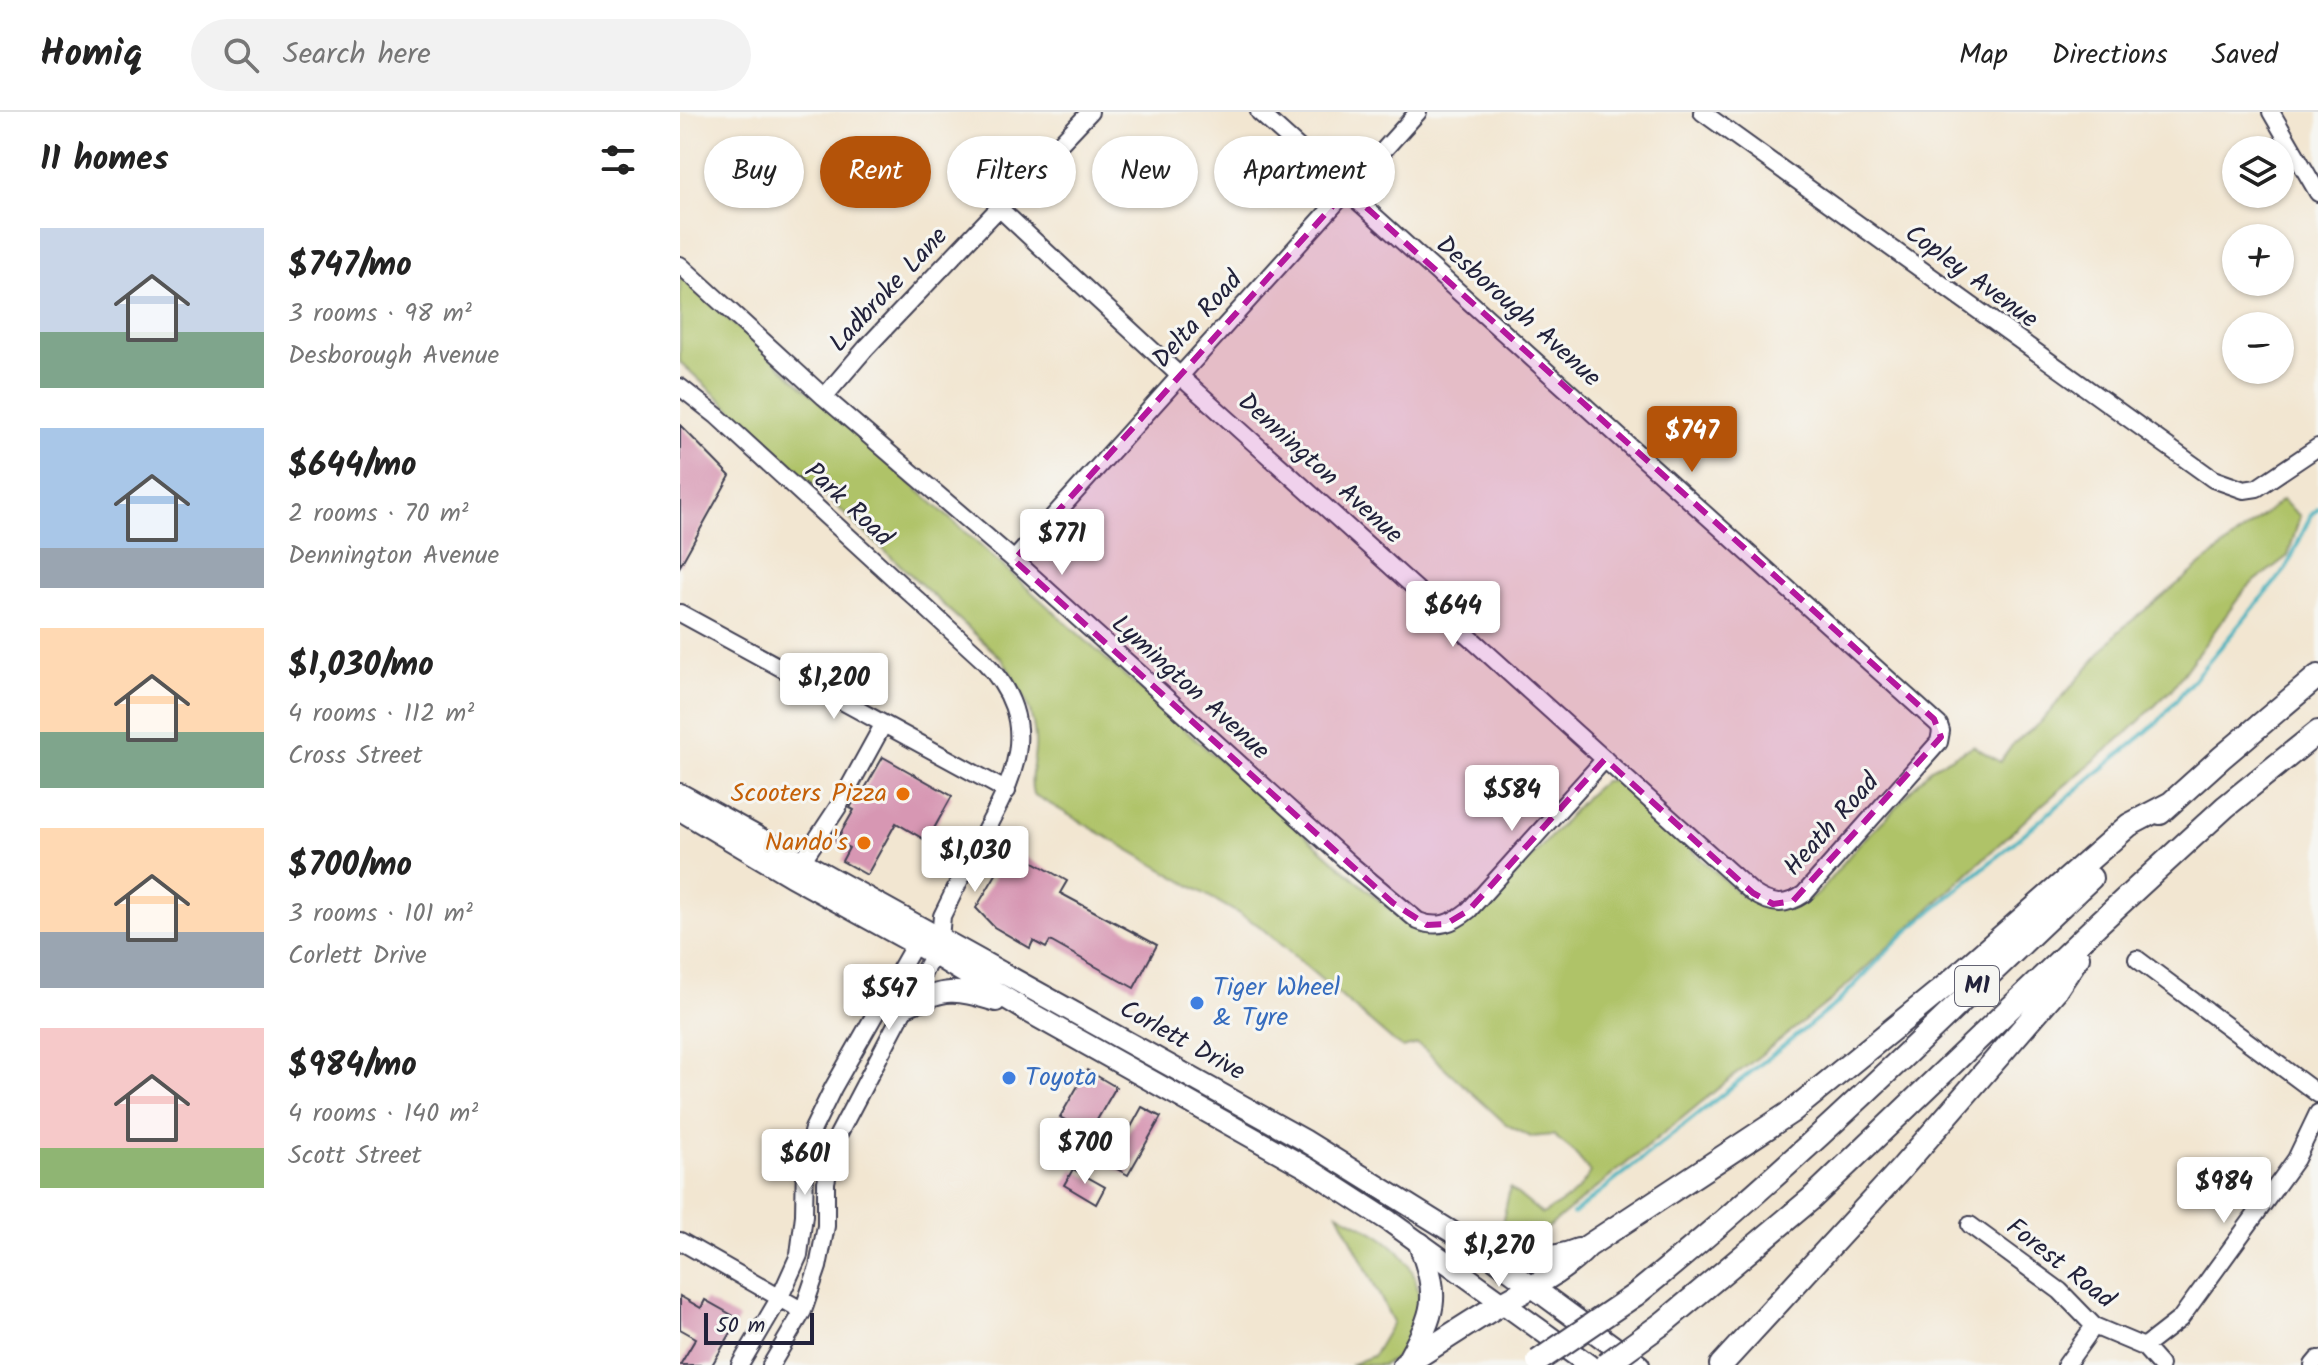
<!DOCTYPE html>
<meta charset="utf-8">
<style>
:root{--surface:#fff;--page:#f2f2f2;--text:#222;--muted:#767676;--line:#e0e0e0;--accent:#b45309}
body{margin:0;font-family:Kalam,sans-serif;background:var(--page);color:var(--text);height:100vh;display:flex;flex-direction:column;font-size:30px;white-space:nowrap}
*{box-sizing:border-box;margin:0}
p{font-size:26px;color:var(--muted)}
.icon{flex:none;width:44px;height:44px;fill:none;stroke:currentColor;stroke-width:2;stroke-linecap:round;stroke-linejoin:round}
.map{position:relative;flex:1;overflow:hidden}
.side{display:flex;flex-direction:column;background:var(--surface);width:680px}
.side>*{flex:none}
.top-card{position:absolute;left:24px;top:24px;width:760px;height:72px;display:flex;gap:16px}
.buttons{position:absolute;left:1542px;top:24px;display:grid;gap:16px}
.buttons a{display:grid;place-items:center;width:72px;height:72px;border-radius:50%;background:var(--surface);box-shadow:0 2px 6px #0004;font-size:40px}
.scale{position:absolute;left:24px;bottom:20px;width:110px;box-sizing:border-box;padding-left:8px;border:4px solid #22223b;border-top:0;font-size:22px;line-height:28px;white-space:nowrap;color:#22223b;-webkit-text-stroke:6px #f6f6f2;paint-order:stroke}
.price{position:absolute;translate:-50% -68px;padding:0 18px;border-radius:8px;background:#fff;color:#222;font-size:26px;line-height:52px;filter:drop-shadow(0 2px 4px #0008)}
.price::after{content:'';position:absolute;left:50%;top:48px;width:24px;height:18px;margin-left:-12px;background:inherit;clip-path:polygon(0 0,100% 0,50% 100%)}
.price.current{background:var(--accent);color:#fff}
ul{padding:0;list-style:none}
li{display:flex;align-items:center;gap:24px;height:200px;padding:0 40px}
li span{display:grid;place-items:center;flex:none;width:224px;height:160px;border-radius:0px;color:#555}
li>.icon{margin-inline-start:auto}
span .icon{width:96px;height:96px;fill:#fffc;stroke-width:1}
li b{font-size:34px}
h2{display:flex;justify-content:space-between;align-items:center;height:96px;padding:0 40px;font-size:34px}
.pill{padding:0 28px;border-radius:36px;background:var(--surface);box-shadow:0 2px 6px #0004;font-size:28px;line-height:72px}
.pill.current{background:var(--accent);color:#fff}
header{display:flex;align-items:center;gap:48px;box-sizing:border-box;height:112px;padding:0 40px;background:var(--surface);border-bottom:2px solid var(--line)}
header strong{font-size:38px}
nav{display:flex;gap:44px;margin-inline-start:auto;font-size:28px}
.search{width:560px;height:72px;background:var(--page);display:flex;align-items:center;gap:20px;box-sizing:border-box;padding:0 28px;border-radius:44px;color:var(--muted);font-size:30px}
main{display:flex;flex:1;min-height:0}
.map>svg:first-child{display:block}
.green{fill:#afc367;stroke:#687251;stroke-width:2}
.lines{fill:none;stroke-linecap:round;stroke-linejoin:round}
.stream{stroke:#42b1bd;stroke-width:4}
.building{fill:#d797b3}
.minor-casing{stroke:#413f52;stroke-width:20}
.major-casing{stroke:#413f52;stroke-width:24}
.highway-casing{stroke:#413f52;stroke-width:26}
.minor{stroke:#fff;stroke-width:16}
.major{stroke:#fff;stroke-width:20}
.highway{stroke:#fff;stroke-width:22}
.highway-bridge-casing{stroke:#413f52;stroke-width:26;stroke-linecap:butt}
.highway-bridge{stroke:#fff;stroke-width:22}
.marked{fill:#b5179e;fill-opacity:0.2;stroke:#b5179e;stroke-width:6;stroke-dasharray:16 10;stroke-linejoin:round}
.food-dot{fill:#e8710a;stroke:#f6f6f2;stroke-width:3}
.shop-dot{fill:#3f7fe0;stroke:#f6f6f2;stroke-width:3}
.labels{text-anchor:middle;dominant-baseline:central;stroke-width:6;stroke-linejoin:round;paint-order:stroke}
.shield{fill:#f6f6f2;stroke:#626272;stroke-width:2}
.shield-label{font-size:24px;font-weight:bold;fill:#22223b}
.street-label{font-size:26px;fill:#22223b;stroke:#f6f6f2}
.food-label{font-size:26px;fill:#c56008;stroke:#f6f6f2;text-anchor:end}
.shop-label{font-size:26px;fill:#366cbe;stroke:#f6f6f2;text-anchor:start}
</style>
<header>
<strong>Homiq</strong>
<div class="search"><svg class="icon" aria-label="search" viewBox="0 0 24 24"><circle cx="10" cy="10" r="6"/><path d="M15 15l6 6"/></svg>Search here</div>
<nav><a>Map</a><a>Directions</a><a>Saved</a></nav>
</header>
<main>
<section class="side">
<h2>11 homes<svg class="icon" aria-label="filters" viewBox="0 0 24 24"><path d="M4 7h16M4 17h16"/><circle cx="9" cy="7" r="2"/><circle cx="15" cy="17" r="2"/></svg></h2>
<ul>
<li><span style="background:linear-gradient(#c9d6e8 65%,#7fa58c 0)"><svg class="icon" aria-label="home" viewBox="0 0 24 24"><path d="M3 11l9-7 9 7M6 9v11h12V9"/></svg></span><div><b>$747/mo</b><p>3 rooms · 98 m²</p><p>Desborough Avenue</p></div></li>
<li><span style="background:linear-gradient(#a9c7e8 75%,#9aa5b1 0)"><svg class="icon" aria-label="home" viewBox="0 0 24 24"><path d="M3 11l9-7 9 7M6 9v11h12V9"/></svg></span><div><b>$644/mo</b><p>2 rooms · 70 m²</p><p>Dennington Avenue</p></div></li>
<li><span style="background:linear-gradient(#ffd9b3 65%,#7fa58c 0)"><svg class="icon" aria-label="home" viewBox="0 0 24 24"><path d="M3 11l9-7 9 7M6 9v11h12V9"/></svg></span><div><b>$1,030/mo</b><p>4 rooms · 112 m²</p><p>Cross Street</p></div></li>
<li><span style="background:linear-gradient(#ffd9b3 65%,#9aa5b1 0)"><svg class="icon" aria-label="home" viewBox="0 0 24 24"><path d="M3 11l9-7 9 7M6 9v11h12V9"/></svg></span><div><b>$700/mo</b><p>3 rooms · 101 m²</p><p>Corlett Drive</p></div></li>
<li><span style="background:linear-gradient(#f6c9c9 75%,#8fb573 0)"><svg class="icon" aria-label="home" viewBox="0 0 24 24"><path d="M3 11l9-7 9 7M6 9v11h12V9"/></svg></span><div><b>$984/mo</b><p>4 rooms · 140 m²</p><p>Scott Street</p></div></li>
</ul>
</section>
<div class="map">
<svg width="1638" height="1253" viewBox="0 0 1638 1253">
<rect width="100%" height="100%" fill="#f6f6f2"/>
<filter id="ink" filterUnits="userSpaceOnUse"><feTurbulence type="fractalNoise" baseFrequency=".0125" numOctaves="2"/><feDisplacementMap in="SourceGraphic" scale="16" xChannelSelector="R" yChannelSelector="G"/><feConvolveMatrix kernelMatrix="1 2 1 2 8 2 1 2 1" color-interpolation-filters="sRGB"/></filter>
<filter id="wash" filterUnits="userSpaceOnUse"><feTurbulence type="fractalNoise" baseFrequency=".006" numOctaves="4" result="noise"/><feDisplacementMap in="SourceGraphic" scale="32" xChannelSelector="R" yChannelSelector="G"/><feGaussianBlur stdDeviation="1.8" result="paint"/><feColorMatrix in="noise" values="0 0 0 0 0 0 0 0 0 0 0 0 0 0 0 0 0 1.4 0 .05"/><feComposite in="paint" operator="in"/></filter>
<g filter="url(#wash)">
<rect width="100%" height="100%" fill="#f2e6d1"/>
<path class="green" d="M0,164L512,624L731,816L754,823L784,815L809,793L907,684L924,669L934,668L1063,785L1093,797L1117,793L1138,782L1178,733L1208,704L1251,656L1293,634L1320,650L1333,632L1360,611L1439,519L1602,388L1620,404L1608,444L1566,476L1491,578L1449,619L1356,698L1151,888L1045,971L850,1130L832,1134L820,1121L830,1076L862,1102C881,1091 900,1082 910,1060L892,1038L873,1023L851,1025L827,1013L743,936L737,932L723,936L714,930L578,813L353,682C349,668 354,651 355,637C357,602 340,575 322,547L0,250Z
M658,1101C681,1114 707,1124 724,1146C749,1177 744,1238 702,1253C693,1253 679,1253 670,1253L693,1244L713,1210Z"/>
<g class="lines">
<path class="stream" d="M893,1102L1157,891L1223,823L1478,610L1606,457L1631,403L1638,397"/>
</g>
<g id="blocks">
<path class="building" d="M0,313L50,364L0,454Z
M203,645L272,684L247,729L216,711L187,763L162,749L169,736L156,729L174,698L170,696L181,676L184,678Z
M331,737L387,769L380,781L477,833L454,876L370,829L366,836L353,829L350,836L314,815L296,796Z
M407,958L436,975L409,1022L380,1005Z
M462,995L481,1005L448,1063L430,1053Z
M393,1057L425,1075L416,1092L384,1073Z
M0,1184L21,1196L25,1188L59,1207L32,1253H0L16,1226L0,1217Z"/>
</g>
</g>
<g filter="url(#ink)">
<use href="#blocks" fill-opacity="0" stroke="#413f52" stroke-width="2"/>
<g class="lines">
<g class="minor-casing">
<path id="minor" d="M1022,0L1533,367L1564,378L1577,376L1638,335
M1591,0L1638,81
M320,97L500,264L1073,781C1091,793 1105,795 1124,782L1259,630L1261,619L1259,613L579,0
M0,153L144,285L334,448L669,751L738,809C758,817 773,811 789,798L925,647
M0,275L37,304L303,548C365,612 334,667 298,732C285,756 274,780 262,804L260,827L253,842L157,1025L146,1070V1114L138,1155L123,1199L91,1253
M144,285L186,236L410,0
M334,448L738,0
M0,501L327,679
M121,751L158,695L203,613
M1457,847L1638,982
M1290,1113L1380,1179L1414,1214L1464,1235L1480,1253
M0,1129L123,1199
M1464,1235L1500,1207L1616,1047L1638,1001
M60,1253L100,1185L119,1143L124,1103L125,1047L133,1017L153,976L240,823
M1386,1253L1414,1214
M1633,1253L1638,1247"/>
</g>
<g class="major-casing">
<path id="major" d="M0,682L624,1028L809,1143L959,1253
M0,698L111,764L253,842L347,899L627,1056L709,1109L909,1253
M226,894C268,876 272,876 316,889"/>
</g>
<g class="highway-casing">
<path id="highway" d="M1480,701L1541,646L1638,564
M809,1143C840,1147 868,1150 898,1138
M955,1183C1116,1054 1261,907 1411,766
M983,1211L1131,1087L1419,811L1545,695L1638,620
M728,1249C755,1199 760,1187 740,1132
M724,1253C756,1233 787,1212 819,1193C852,1174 881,1162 908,1134L1111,1000L1263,876L1449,713L1491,691
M1041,1253L1220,1058L1376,878L1398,845"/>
</g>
<use href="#minor" class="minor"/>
<use href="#major" class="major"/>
<use href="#highway" class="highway"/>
<g class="highway-bridge-casing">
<path id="highway-bridge" d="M858,1249L955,1183
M925,1253L983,1211"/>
</g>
<use href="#highway-bridge" class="highway-bridge"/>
</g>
</g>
<path class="marked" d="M667,78L1254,607L1261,625L1113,789L1093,792L1073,781L925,647L789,798L766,812L747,813L713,791L334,448Z"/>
<g class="food-dot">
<circle cx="223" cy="682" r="8"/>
<circle cx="184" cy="731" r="8"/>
</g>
<g class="shop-dot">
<circle cx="517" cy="891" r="8"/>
<circle cx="329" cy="966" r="8"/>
</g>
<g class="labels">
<rect class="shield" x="1275" y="854" width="44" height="40" rx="6"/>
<g class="shield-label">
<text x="1297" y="874">M1</text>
</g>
<g class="street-label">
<text transform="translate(1291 165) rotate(36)">Copley Avenue</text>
<text transform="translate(209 178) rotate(-47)">Ladbroke Lane</text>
<text transform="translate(838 200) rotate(42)">Desborough Avenue</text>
<text transform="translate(518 208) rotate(-48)">Delta Road</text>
<text transform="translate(640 357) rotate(42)">Dennington Avenue</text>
<text transform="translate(168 393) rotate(43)">Park Road</text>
<text transform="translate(510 576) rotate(42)">Lymington Avenue</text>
<text transform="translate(1152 713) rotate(-48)">Heath Road</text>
<text transform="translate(502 929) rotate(29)">Corlett Drive</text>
<text transform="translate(1380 1152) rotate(38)">Forest Road</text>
</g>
<g class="food-label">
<text x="207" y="682">Scooters Pizza</text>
<text x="168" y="731">Nando's</text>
</g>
<g class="shop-label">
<text x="533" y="876">Tiger Wheel<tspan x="533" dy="30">&amp; Tyre</tspan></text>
<text x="345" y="966">Toyota</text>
</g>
</g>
</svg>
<div class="buttons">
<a><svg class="icon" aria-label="layers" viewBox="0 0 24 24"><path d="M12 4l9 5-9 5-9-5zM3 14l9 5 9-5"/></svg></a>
<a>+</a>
<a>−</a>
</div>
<div class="scale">50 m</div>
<b class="price current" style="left:1012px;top:362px">$747</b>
<b class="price" style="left:382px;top:465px">$771</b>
<b class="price" style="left:773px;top:537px">$644</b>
<b class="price" style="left:154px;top:609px">$1,200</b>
<b class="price" style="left:832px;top:721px">$584</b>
<b class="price" style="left:295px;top:782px">$1,030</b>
<b class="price" style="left:209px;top:920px">$547</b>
<b class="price" style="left:405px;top:1074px">$700</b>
<b class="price" style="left:125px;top:1085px">$601</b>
<b class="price" style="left:1544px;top:1113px">$984</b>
<b class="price" style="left:819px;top:1177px">$1,270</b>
<div class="top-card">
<a class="pill">Buy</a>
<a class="pill current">Rent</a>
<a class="pill">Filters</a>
<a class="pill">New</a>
<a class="pill">Apartment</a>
</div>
</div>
</main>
